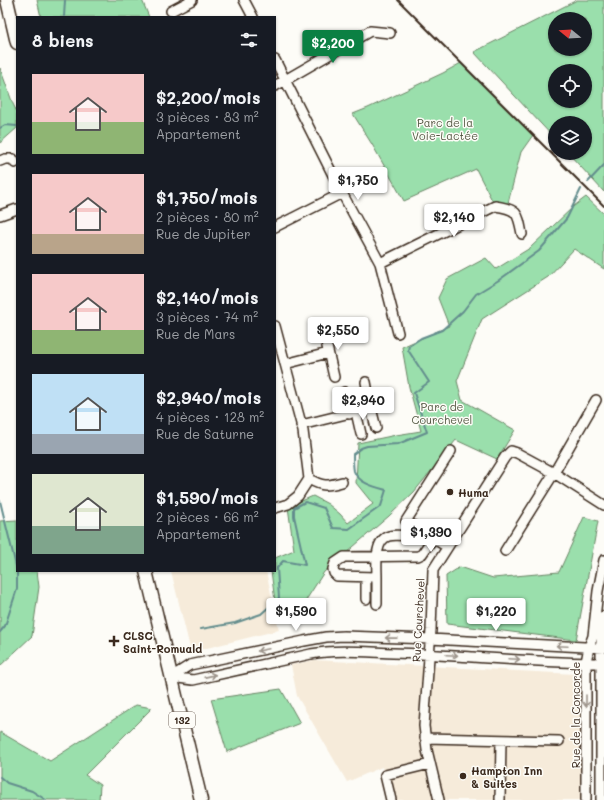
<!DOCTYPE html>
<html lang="fr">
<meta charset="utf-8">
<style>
:root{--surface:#171b24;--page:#20242c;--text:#f1f3f6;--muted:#9ea1a6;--accent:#0b8043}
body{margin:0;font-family:Mali,sans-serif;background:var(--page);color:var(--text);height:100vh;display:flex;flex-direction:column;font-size:15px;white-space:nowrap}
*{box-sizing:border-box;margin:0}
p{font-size:13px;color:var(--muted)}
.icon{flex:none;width:22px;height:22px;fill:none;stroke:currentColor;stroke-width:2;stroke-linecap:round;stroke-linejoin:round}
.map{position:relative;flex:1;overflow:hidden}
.panel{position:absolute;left:16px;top:16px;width:260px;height:556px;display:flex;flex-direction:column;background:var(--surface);border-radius:0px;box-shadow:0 1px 3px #0004}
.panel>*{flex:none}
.needle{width:26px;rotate:288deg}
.fabs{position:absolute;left:548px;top:12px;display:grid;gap:8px}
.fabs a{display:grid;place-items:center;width:44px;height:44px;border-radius:50%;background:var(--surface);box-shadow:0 1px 3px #0004;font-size:20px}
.price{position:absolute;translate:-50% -34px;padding:0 9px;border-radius:4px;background:#fff;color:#222;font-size:13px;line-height:26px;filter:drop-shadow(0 1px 2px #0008)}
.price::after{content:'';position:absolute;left:50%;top:24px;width:12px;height:9px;margin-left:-6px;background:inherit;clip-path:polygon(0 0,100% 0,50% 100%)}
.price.on{background:var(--accent);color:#fff}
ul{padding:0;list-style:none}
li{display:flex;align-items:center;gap:12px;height:100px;padding:0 16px}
li span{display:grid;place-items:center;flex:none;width:112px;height:80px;border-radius:0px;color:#555}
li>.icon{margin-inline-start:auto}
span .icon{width:48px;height:48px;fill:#fffc;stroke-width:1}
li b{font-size:17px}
h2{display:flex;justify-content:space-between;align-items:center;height:48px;padding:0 16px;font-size:17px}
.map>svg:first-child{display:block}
.built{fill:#f6ebda}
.green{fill:#9adfac;stroke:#6a8465;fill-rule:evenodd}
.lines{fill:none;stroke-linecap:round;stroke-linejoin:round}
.stream{stroke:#638d8d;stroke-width:2}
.minor-casing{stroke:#3b2a1e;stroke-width:12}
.major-casing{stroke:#3b2a1e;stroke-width:15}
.minor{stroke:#fdfcf7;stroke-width:9}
.major{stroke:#fdfcf7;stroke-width:12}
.rail{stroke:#3b2a1e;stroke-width:2}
.oneway{stroke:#9c938a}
.poi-dot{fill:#3b2a1e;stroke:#fdfcf7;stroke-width:1.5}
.labels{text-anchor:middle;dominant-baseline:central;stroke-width:3;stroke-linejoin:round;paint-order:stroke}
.shield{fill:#fdfcf7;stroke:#75695f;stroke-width:1}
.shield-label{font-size:10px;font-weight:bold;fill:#3b2a1e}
.park-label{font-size:11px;fill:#535742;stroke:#fdfcf7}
.poi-label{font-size:11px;font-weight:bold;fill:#3b2a1e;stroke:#fdfcf7;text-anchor:start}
.street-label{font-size:11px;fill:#3b2a1e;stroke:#fdfcf7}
</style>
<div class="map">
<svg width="604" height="800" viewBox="0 0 604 800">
<rect width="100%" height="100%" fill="#fdfcf7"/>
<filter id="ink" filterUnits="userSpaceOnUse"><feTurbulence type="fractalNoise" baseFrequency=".025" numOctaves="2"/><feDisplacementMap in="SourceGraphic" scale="8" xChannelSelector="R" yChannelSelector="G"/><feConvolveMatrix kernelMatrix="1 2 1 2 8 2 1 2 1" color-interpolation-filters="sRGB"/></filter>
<g filter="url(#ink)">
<path class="built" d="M171,571H266L279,630L191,652Z
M314,660L575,674L584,683V800H390L382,767L347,782L297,696L291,665Z"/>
<path class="green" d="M37,0H142L149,17H41Z
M577,0H604V192L568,153H585V123H555V139L474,52ZM555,19H585V49H555ZM555,71H585V101H555Z
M461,63L533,135L521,152L507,207L495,206L476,169L404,201L373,146L353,114L368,108L443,73Z
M0,68L13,104L17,112V128L0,143Z
M586,197L604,214V269L574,249L548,277L482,319L457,381L462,400L515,430L497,459L456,440L414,492L389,516L324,572L299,611L277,616L271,571H275V558L294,550L288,507L313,496L328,504L340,514L348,523L373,504L356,483L358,443L396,435L421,431L409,387L402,347L449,326L438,298L447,279L486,258L496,269L530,248L574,206Z
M584,517L598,521L576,640L447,624L446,576L460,567L493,578L559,572Z
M17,520V571H37L39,587L32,636L0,666V521Z
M281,689L300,723L227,752L211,699Z
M136,705L152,708L85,775L100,785L99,800H0V732L50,761Z"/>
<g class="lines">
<path class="stream" d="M64,17L65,0
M0,128L5,125L17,126
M588,182L604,165
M0,501L17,570
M201,629L235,623L261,614L279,598L277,568L283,561L305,565L294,516V508L305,502L324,508L333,528L349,529L381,506L386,490C375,487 358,483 354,471C353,466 353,459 353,454L361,448L367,446L398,444L427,432L414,393L429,382L408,350L409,346L421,338L442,330L463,311L476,294L499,280L539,251L567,218L581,189
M0,632L5,626L17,589V571
M0,777L7,783L32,791L46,800"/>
<g class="minor-casing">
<path id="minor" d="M244,0L253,17
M171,11L192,0
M275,60L342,193L380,263L398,333
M275,86L370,31L390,33
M0,161L5,159H13L15,163
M0,215L17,209
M275,227L342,193
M380,263L495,206C518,209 518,213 522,234
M275,326L303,431L309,479C323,487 327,486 342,482
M323,329L334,377
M285,364L328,353
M344,392L349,414
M371,408L376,428
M356,412L361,434
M301,425L371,408L366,382
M275,508L288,504L298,496L309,479
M417,528L411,536C405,536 395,534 389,536C374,540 377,565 377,577L337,576L334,573L333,569L335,563L344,557L418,556L422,554L433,538
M447,547L406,521L451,451
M505,551L554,473L596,400
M366,577V599
M377,604V577
M171,677L190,665L304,641L326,637L344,636L430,639L604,648
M171,677L193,680L311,654C337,649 366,652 393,653C463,655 534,663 604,663
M425,738L559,741
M391,800L385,775L430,764
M439,800L427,750L424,726L431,630L433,570L505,457L511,451L517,453L554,473L604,505
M500,800L501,740
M586,800V662L589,647L593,636L598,591L604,560
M601,800V641L604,616"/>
</g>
<g class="major-casing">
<path id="major" d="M7,0L17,43
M146,571L201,800"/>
</g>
<use href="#minor" class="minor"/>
<use href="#major" class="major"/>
<path class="rail" d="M398,0L604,206"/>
</g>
<defs><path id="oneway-shaft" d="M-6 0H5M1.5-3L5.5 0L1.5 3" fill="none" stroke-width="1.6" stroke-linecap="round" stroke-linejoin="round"/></defs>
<g class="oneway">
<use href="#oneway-shaft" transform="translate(391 638) rotate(-179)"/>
<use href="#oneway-shaft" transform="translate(562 646) rotate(-177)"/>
<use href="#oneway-shaft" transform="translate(263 650) rotate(168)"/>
<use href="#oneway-shaft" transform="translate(452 655) rotate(3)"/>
<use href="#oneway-shaft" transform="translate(514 659) rotate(3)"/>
<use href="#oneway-shaft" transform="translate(210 676) rotate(-13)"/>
<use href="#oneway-shaft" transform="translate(586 701) rotate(90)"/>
</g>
</g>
<g class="poi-dot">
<circle cx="450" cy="492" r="4"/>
<path d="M112 635h4v4h4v4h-4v4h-4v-4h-4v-4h4z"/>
<circle cx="463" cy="776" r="4"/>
</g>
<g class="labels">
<rect class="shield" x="169" y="712" width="26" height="16" rx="3"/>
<g class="shield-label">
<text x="182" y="720">132</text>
</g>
<g class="park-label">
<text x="445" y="122">Parc de la<tspan x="445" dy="13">Voie-Lactée</tspan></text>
<text x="442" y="406">Parc de<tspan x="442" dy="13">Courchevel</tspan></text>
</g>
<g class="poi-label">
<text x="458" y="492">Huma</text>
<text x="123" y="635">CLSC<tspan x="123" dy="13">Saint-Romuald</tspan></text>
<text x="471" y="770">Hampton Inn<tspan x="471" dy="13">&amp; Suites</tspan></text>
</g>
<g class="street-label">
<text transform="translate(418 620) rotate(-87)">Rue Courchevel</text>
<text transform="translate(575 715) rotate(-90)">Rue de la Concorde</text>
</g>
</g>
</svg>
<div class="fabs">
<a><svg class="needle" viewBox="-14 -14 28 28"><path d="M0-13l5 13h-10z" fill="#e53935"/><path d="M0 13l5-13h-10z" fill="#9ea1a6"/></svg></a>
<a><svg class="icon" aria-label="locate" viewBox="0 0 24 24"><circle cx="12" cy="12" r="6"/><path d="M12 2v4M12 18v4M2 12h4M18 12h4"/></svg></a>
<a><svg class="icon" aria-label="layers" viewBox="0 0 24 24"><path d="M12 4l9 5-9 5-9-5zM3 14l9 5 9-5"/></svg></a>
</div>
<b class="price on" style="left:333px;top:64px">$2,200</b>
<b class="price" style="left:358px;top:201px">$1,750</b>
<b class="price" style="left:454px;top:238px">$2,140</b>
<b class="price" style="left:338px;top:351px">$2,550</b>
<b class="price" style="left:363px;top:421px">$2,940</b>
<b class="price" style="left:431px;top:553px">$1,390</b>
<b class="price" style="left:296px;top:632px">$1,590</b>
<b class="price" style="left:496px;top:632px">$1,220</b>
<section class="panel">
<h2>8 biens<svg class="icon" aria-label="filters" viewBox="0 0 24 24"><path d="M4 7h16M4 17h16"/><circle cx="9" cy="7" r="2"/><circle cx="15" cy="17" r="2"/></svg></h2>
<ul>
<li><span style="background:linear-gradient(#f6c9c9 60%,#8fb573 0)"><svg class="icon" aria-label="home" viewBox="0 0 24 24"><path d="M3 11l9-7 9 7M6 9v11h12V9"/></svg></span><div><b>$2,200/mois</b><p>3 pièces · 83 m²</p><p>Appartement</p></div></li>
<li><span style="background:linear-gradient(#f6c9c9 75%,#b9a48a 0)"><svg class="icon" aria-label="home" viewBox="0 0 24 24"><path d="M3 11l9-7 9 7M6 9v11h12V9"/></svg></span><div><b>$1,750/mois</b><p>2 pièces · 80 m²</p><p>Rue de Jupiter</p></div></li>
<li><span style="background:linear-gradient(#f6c9c9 70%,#8fb573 0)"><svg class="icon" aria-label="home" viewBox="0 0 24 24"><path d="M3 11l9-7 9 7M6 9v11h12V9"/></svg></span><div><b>$2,140/mois</b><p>3 pièces · 74 m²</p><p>Rue de Mars</p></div></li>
<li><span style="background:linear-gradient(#bfe0f5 75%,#9aa5b1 0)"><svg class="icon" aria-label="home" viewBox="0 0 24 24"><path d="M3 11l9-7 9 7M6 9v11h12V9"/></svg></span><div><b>$2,940/mois</b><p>4 pièces · 128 m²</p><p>Rue de Saturne</p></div></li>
<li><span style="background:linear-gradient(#dfe7d0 65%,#7fa58c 0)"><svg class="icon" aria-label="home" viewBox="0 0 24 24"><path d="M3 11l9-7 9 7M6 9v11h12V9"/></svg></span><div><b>$1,590/mois</b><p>2 pièces · 66 m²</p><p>Appartement</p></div></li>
</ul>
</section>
</div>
